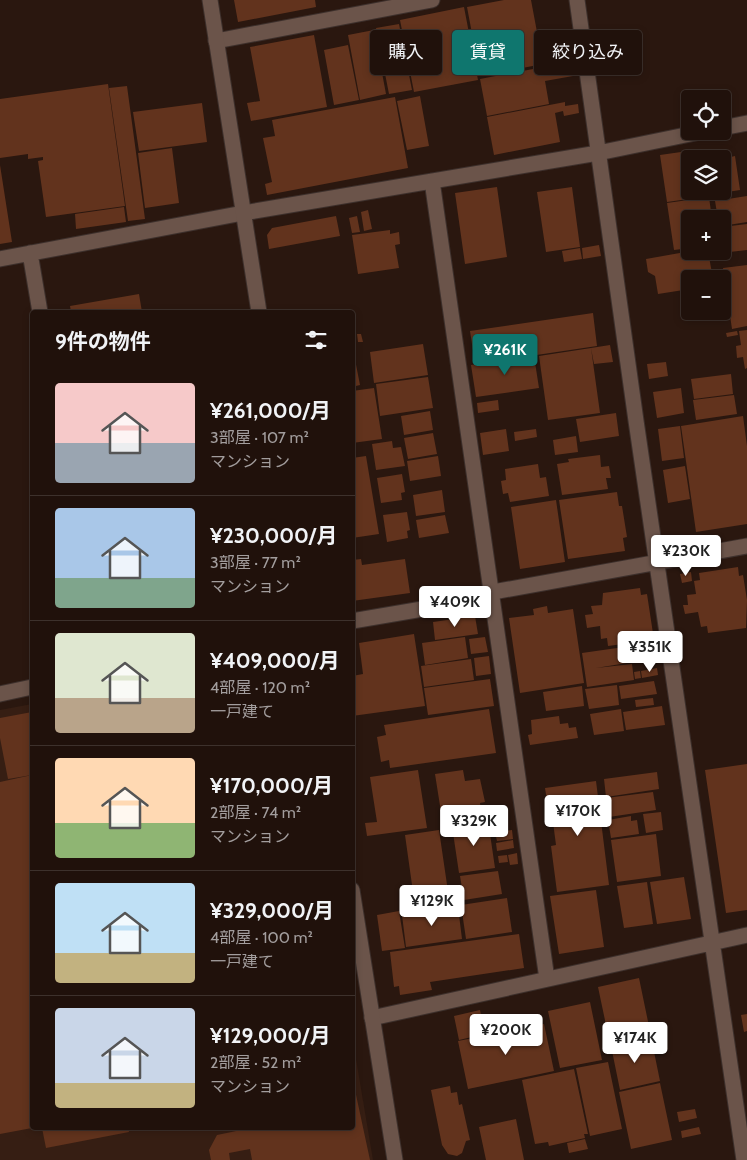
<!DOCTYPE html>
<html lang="ja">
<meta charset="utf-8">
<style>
:root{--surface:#20110b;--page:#2d1f19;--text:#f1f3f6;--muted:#a29d9d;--line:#3d312c;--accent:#0f766e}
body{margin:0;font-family:Cabin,"Noto Sans JP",sans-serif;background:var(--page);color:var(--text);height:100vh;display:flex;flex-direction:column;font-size:19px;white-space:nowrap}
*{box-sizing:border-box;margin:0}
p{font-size:16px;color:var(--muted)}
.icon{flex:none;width:28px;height:28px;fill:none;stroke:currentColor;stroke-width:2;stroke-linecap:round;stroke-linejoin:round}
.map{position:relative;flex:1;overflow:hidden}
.drawer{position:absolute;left:30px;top:310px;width:325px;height:820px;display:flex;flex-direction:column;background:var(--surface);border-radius:5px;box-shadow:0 2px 8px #0003,0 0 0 1px var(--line)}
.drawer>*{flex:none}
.hud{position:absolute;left:370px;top:30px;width:301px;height:45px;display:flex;gap:10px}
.tools{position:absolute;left:681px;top:90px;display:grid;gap:10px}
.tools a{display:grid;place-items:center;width:50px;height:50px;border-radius:5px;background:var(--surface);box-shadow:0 2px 8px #0003,0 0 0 1px var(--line);font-size:25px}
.price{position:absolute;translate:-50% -42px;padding:0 11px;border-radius:5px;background:#fff;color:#222;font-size:16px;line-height:32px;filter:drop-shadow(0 1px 2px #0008)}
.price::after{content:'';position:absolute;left:50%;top:30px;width:15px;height:11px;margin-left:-8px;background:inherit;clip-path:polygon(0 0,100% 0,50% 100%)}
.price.current{background:var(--accent);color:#fff}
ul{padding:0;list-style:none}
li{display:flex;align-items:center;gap:15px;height:125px;padding:0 25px}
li+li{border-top:1px solid var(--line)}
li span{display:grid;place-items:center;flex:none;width:140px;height:100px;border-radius:5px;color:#555}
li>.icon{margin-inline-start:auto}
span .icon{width:60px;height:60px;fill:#fffc;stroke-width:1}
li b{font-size:21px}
h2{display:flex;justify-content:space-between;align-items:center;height:60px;padding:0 25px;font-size:21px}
.pill{padding:0 18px;border-radius:5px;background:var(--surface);box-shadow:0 2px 8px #0003,0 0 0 1px var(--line);font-size:18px;line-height:45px}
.pill.current{background:var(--accent);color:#fff}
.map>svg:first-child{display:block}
.built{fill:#361e13}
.building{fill:#62331d}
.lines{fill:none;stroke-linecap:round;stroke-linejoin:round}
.street-casing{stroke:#3d302c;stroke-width:17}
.secondary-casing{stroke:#3d302c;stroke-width:17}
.street{stroke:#6b544a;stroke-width:15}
.secondary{stroke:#6b544a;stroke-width:15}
</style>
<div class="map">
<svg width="747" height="1160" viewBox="0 0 747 1160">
<rect width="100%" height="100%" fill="#2a170f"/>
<path class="built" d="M32,704V1128H352L353,1041L373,1160H0V710Z"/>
<path class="building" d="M234,0H315L316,7L238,22Z
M504,0H531L543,64L480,76L467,7Z
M464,7L478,80L414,92L400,20Z
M399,24L412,90L389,94L376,28Z
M374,30L386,94L360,100L348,35Z
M566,33L570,59L561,60L556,35Z
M314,35L327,107L251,121L247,103L260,101L250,47Z
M348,45L359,100L334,105L324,50Z
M570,62L573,76L545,81L549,104L487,116L480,79Z
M108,84L125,206L46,217L38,161L43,160V157L28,159V154L0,158V99Z
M127,86L145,219L128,221L109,88Z
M420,96L429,146L407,150L397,101Z
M395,97L408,168L267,195L265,184L272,182L263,138L275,136L272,120Z
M565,102V106L578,104L579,113L564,116L563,111L555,113L560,142L494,155L487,117Z
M202,103L207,142L139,151L133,112Z
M172,148L179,203L145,208L138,153Z
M702,149L704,159H690V191H709V196L667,202L660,155Z
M722,153V159L735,156L740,190L715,194V191H722V159H710L709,155Z
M0,165L12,242L0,244Z
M497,187L507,257L465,264L455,193Z
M572,187L580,247L546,252L537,192Z
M747,196V222L722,226V219H718L715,201Z
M709,197L712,219H690V248L674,250L667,203Z
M124,207L126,222L76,229L75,214Z
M368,210L372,229L364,231L361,212Z
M336,216L340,236L269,249L267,235L272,228Z
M357,216L360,232L352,233L349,218Z
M747,224V250L721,253L722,227Z
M390,230V234L399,232L400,244L395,245L399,268L358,274L352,235Z
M599,245L601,256L583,259L582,248Z
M580,248L582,259L564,262L562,251Z
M691,251H708L713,279H690V289L658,294L655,276L648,272L646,259Z
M747,265V326L732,329L723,268Z
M139,294L142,312H71L70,306Z
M593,313L597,346L475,364L470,331Z
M747,330V368L745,369L743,357L737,358L736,346L741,345L739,331Z
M737,331L738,335L727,337L726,333Z
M357,334H361L363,342H358Z
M352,344L360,385L352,387Z
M423,344L428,375L374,383L370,352Z
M610,345L613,362L594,364L591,348Z
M591,348L600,413L548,420L539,356Z
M534,356L539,388L476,397L471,365Z
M666,362L668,376L649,379L647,364Z
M731,374L733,394L694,399L691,379Z
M428,377L433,408L380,416L376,384Z
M374,388L382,439L352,443V391Z
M681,388L684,413L657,418L653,392Z
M734,395L737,414L696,420L693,400Z
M498,400L499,410L478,413L477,403Z
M430,411L433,430L404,435L401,416Z
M616,413L619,436L580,442L576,419Z
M743,416L747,446V524L696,532L681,426Z
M680,426L684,458L662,461L658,429Z
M506,429L509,451L483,455L480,433Z
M536,429L537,437L515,441L514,432Z
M433,433L437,454L408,459L404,438Z
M576,436L578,452L555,455L553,440Z
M392,441L393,448L401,447L405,466L376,470L372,444Z
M600,455L601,467L609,466L611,478H606L608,489L562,495L557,464L569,462L568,459Z
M366,456L379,534L352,538V458Z
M438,456L441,476L410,481L407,461Z
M538,464L540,478L546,477L549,496L510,502L508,493L503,494L501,481L506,480L505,469Z
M685,466L690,499L668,503L663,470Z
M402,474L405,492L401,493L402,500L381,503L377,478Z
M442,490L445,512L416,516L413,495Z
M617,492L619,506H622L627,537L623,538L625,551L568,559L559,500Z
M556,500L565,562L520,569L511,507Z
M407,512L410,530L407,531L408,538L387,542L383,515Z
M445,515L449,533L419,538L416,520Z
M361,559L362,565L405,559L410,593L352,601V560Z
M738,567L739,576L743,575L747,600L746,628L708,633L707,626L701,627L698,612L685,614L683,605H688L687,595L696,594L694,581L700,580L699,573Z
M691,572L692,581L682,583L680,574Z
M640,588L641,595L647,594L654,640L608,646L607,638L601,639L600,626L587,628L585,615L593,614L591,606L602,605L603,593Z
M547,606L548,613L573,609L584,683L520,693L509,618L534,615L533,609Z
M475,616L478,634L435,640L433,622Z
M414,634L425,706L352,716V676L363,674L359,643Z
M465,637L468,658L425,665L422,643Z
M485,637L488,652L471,654L469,639Z
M631,646H639L640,654L632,655L633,662L596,668L632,664L634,680L587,687L582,653Z
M489,656L491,674L476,676L474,658Z
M471,659L474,680L424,687L421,666Z
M657,668L658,675L642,678L641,671Z
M640,671L641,678L635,679L634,672Z
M490,679L494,706L428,715L424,688Z
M654,681L657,694L621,699L619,686Z
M617,685L619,705L589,709L585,689Z
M582,686L584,706L546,711L543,692Z
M653,698L654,705L636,707L635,700Z
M662,706L665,725L626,730L623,712Z
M489,709L496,753L390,768L389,760L381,762L377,737L386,735L384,725Z
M621,709L624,731L594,735L590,714Z
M32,712V775L8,779L0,738V718Z
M559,716L560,724L568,723L569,728L576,727L578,738L530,745L528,735L532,734L531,720Z
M747,764V910L726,913L705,770Z
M418,770L427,828L367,836L365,823L377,822L370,777Z
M463,770L465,781L480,779L485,802L480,803L482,817L449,822L447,811L441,812L435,774Z
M657,772L659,789L606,797L604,779Z
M32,775V1128L0,1134V782Z
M596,781L609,885L557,892L551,846L556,845L551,807L570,805L548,807L545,788Z
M653,792L656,810L609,817L606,798Z
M661,812L663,830L646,833L643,814Z
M631,816V821L637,820L639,834L611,838L608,820Z
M488,820L495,868L459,873L452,826Z
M439,830L450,905L405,911L403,901L414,899L405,835Z
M512,830L513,839L497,841L495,832Z
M656,834L661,876L617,882L611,840Z
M513,840L514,848L497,851L496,843Z
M517,853L518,864L510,865L508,855Z
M507,855L508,862L499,863L498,856Z
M498,871L502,894L464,900L460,876Z
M684,877L691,919L657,924L650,882Z
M647,882L653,924L624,928L617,886Z
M596,890L604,947L559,954L550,896Z
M507,898L512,932L466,939L461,905Z
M458,907L462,939L406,947L402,915Z
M399,911L405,948L382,951L377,915Z
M519,934L524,968L430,982L432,990L400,995L399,986L394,987L390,952Z
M639,978L651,1036L610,1044L598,987Z
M590,1002L602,1060L560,1068L548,1011Z
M480,1010L485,1034L459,1040L454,1016Z
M747,1014V1031L744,1032L741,1015Z
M544,1024L554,1071L468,1089L458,1041Z
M651,1037L660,1081L620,1090L611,1046Z
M608,1062L622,1129L590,1136L576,1068Z
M574,1069L588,1134H584L585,1138L549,1146L548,1142L535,1144L522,1080Z
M352,1076L370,1160H252L250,1149L229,1153L230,1160H211L209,1150L217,1135L246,1129L245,1128H352Z
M660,1083L672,1140L631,1149L619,1092Z
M450,1086L451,1093L457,1092L459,1105L462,1104L470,1140L466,1141L462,1153L457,1156L448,1154L442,1145L431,1090Z
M695,1109L697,1118L679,1122L677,1112Z
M516,1119L524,1160H486L479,1127Z
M699,1127L701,1134L682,1138L681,1131Z
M42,1128H128L129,1132L46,1148Z
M585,1139L588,1149L569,1153L567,1143Z"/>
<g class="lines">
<g class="street-casing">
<path id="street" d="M577,0C630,387 687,774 744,1160
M216,41L432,0
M722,128L747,123
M432,181L547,979
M30,253L40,312
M0,259L243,213L598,153L705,131
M352,621L440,606L493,592L747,546
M0,694L32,687
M372,1018L747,935"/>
</g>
<g class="secondary-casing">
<path id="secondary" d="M210,0L259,312
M352,890L395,1160"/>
</g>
<use href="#street" class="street"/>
<use href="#secondary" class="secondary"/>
</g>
</svg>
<div class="tools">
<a><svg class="icon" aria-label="locate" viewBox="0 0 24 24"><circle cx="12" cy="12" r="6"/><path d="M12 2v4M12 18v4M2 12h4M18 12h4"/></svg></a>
<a><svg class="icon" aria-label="layers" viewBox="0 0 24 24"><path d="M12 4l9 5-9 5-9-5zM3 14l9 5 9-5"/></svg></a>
<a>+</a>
<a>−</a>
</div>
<b class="price current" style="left:505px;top:376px">¥261K</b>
<b class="price" style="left:686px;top:577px">¥230K</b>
<b class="price" style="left:455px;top:628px">¥409K</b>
<b class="price" style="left:650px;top:673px">¥351K</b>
<b class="price" style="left:578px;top:837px">¥170K</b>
<b class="price" style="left:474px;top:847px">¥329K</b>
<b class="price" style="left:432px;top:927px">¥129K</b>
<b class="price" style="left:506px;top:1056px">¥200K</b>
<b class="price" style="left:635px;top:1064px">¥174K</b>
<div class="hud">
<a class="pill">購入</a>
<a class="pill current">賃貸</a>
<a class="pill">絞り込み</a>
</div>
<section class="drawer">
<h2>9件の物件<svg class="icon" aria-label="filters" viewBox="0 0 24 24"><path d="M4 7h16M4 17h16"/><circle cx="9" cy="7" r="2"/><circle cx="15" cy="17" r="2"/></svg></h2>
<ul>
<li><span style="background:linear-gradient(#f6c9c9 60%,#9aa5b1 0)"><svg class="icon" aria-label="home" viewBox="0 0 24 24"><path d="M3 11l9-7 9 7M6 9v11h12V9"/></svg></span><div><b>¥261,000/月</b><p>3部屋 · 107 m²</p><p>マンション</p></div></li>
<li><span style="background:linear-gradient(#a9c7e8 70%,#7fa58c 0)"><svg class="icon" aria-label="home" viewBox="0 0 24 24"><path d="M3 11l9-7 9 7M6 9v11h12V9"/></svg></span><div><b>¥230,000/月</b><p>3部屋 · 77 m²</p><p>マンション</p></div></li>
<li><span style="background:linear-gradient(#dfe7d0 65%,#b9a48a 0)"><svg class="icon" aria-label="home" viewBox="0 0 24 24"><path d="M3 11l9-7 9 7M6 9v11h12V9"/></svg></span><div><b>¥409,000/月</b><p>4部屋 · 120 m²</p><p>一戸建て</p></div></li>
<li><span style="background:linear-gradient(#ffd9b3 65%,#8fb573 0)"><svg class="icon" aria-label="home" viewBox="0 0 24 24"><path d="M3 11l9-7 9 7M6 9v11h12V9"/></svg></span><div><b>¥170,000/月</b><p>2部屋 · 74 m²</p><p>マンション</p></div></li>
<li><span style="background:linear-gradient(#bfe0f5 70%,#c2b280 0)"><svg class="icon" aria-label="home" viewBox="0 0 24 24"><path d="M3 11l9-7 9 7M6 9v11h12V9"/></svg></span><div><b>¥329,000/月</b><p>4部屋 · 100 m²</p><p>一戸建て</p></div></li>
<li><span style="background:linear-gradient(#c9d6e8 75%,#c2b280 0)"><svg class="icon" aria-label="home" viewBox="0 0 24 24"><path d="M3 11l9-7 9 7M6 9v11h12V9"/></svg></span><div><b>¥129,000/月</b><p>2部屋 · 52 m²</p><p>マンション</p></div></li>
</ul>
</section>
</div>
